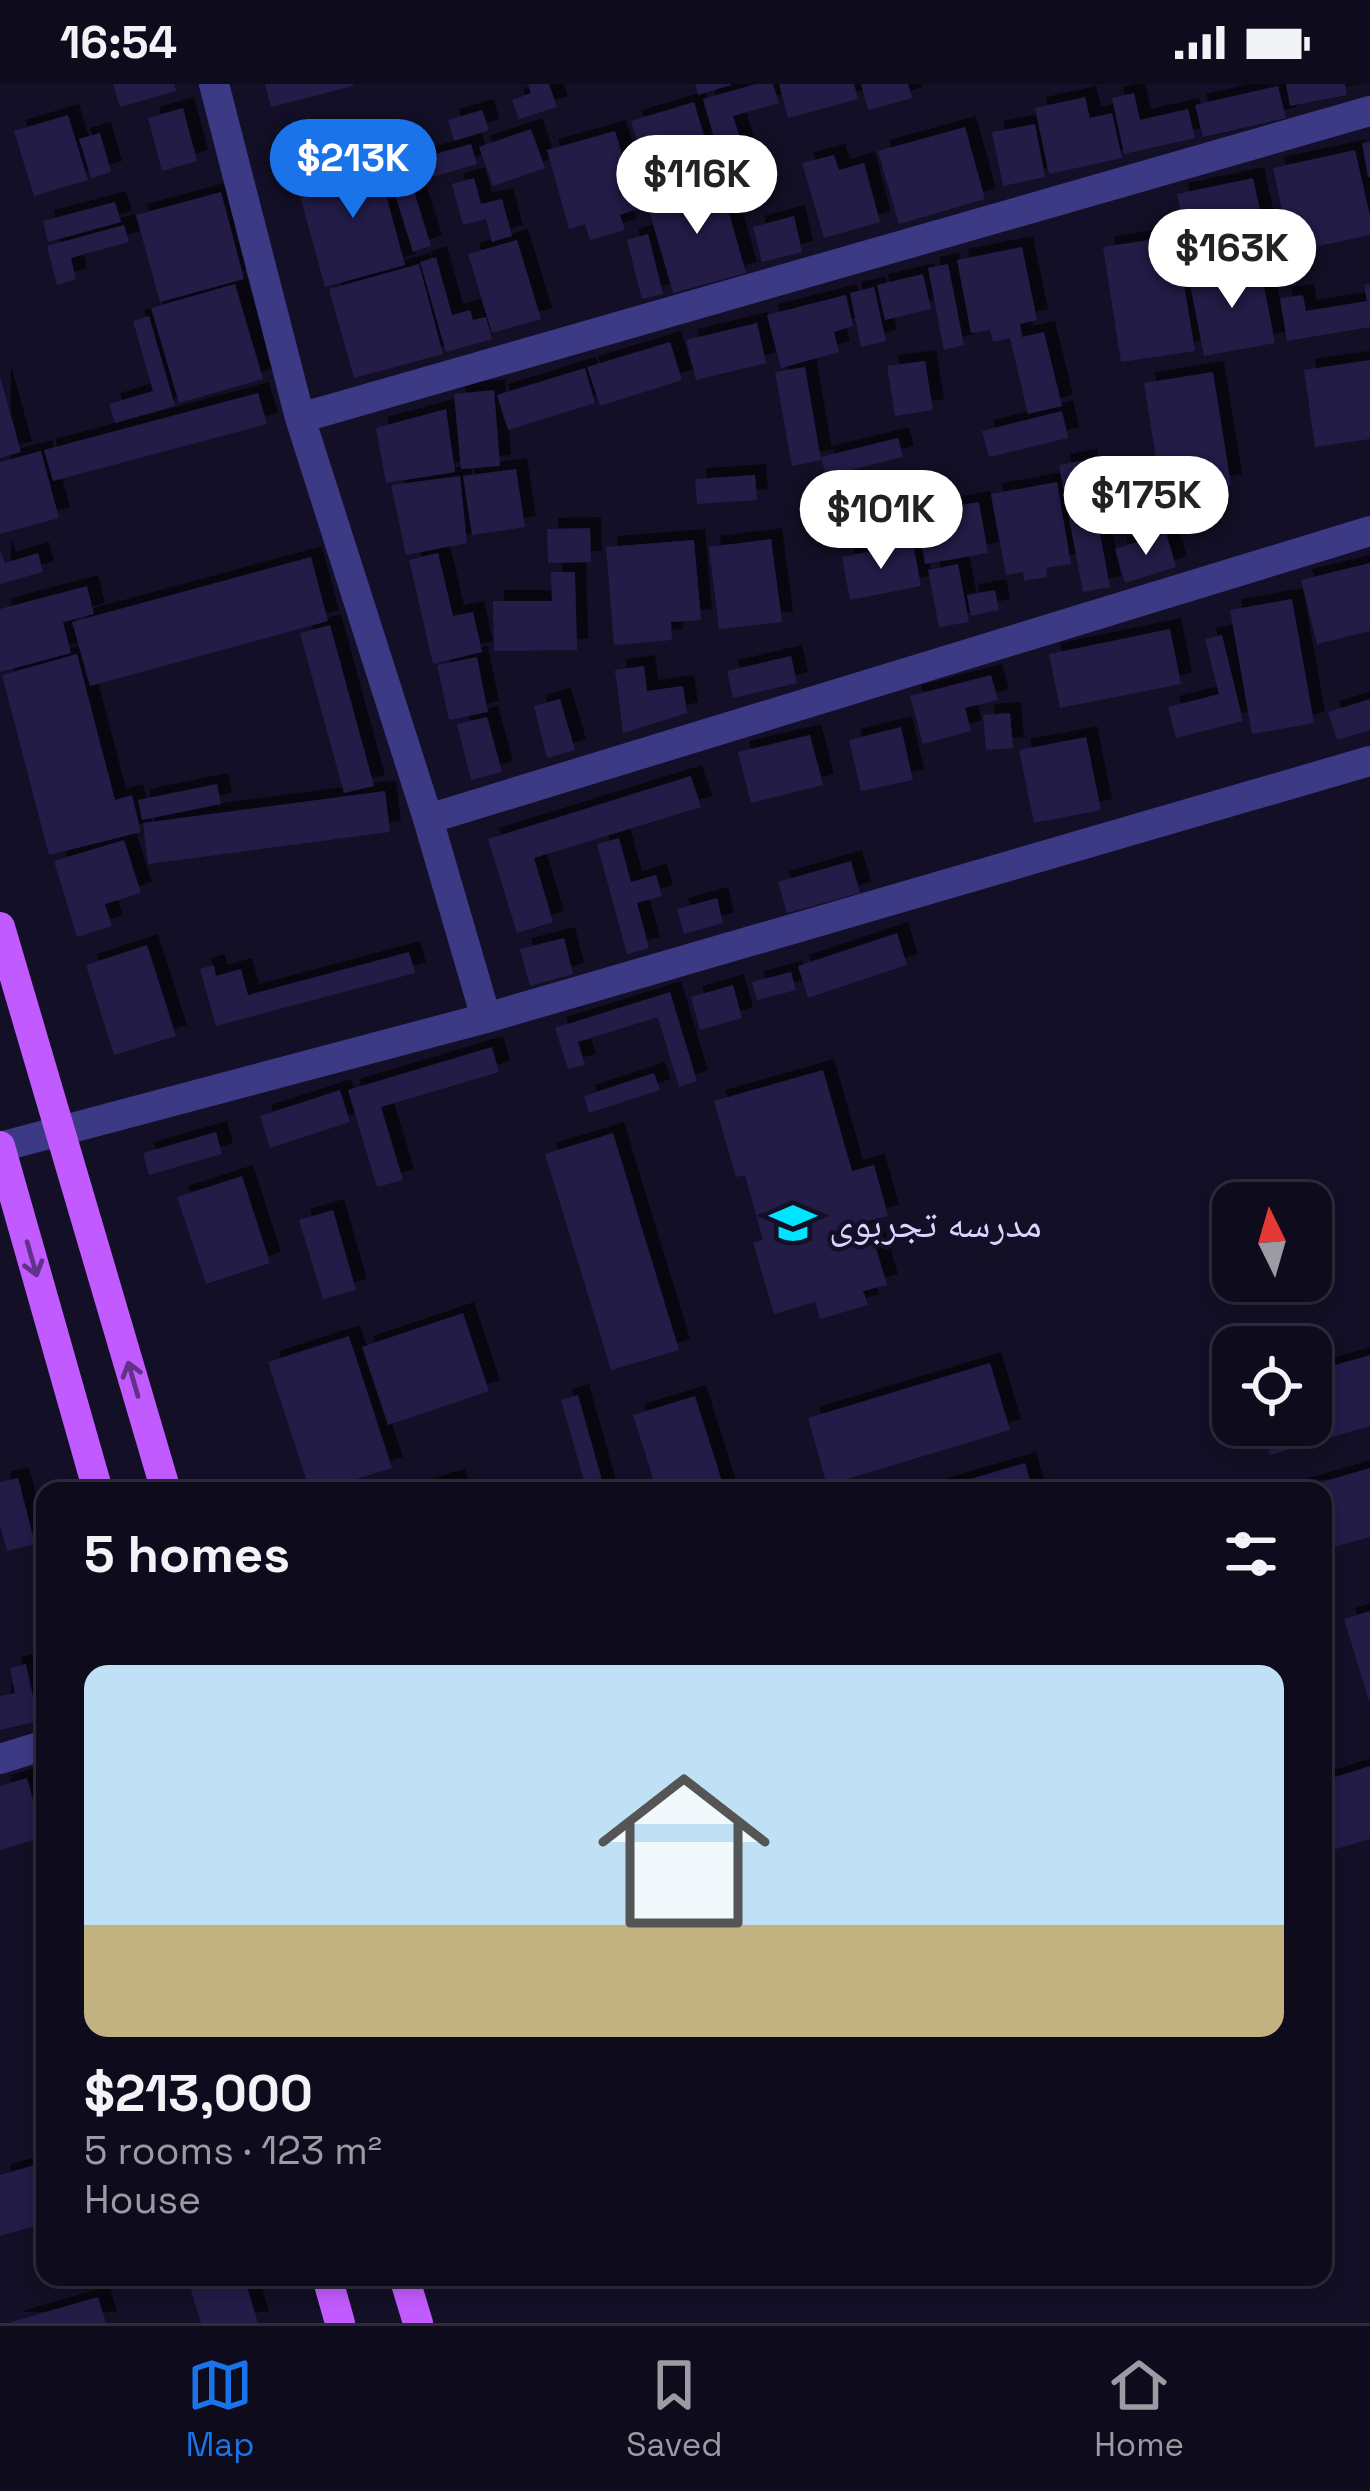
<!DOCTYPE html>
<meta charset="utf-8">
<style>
:root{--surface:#0e0b1c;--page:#1c1929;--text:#f1f3f6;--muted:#9b9ba3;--line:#2e2b3b;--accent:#1a73e8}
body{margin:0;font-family:"Space Grotesk","Noto Naskh Arabic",sans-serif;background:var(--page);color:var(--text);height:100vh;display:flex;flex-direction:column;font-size:45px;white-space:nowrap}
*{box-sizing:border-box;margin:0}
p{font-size:39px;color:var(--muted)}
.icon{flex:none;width:66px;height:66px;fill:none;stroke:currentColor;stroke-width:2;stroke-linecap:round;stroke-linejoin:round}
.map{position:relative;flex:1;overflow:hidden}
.side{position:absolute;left:36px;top:1398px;width:1296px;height:804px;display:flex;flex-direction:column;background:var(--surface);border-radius:24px;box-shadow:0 6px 18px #0003,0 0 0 3px var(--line)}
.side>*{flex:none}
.needle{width:78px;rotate:355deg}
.controls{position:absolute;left:1212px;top:1098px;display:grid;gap:24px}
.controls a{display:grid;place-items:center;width:120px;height:120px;border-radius:24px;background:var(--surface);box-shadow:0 6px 18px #0003,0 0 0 3px var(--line);font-size:60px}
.price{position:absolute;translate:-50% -102px;padding:0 27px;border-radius:42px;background:#fff;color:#222;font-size:39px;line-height:78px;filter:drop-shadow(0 3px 6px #0008)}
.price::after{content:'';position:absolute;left:50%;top:72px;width:36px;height:27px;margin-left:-18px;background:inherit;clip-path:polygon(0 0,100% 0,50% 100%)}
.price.selected{background:var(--accent);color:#fff}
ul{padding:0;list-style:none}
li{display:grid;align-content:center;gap:24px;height:636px;padding:0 48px}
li+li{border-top:3px solid var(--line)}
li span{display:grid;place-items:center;height:372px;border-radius:24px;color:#555}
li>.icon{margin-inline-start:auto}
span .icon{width:216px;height:216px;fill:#fffc;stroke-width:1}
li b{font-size:51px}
h2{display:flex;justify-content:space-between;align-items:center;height:144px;padding:0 48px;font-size:51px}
.status{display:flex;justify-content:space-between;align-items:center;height:84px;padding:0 60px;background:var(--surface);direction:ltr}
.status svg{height:33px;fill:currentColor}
.tab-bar{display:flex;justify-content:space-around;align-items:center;height:168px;border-top:3px solid var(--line);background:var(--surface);font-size:33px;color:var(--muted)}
.tab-bar a{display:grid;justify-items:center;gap:6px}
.tab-bar .selected{color:var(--accent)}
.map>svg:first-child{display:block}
.building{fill:#241b47;filter:url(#shadow)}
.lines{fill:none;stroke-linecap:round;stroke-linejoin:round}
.minor{stroke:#3d3a85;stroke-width:30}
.major{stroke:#c25bff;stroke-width:30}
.oneway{stroke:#623188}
.labels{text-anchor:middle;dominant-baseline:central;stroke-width:9;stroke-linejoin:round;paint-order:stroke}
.poi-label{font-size:39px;fill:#d9d4ff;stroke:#130f26;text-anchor:start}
</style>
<div class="status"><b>16:54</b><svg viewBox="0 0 49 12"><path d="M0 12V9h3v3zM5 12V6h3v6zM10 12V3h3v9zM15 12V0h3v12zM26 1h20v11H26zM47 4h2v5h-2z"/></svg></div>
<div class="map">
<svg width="1370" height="2239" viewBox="0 0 1370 2239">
<defs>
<filter id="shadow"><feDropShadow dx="11" dy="-11" stdDeviation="0" flood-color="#0009"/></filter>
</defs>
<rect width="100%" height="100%" fill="#130f26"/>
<path class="building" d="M113,0H174L176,7L120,23Z
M265,0H353V2L271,23Z
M532,0H549L557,23L519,35L512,16L531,9L528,1Z
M695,0H731V1L698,11Z
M756,0H773L779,19L733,32L743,64L719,71L703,15Z
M779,0H854L858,15L788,34Z
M861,0H908L912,14L868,26Z
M1286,0H1345L1347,11L1290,22Z
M1278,2L1286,34L1203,53L1195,21Z
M1134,9L1140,36L1188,25L1195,54L1124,70L1112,14Z
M1085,13L1090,34L1112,29L1122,74L1049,90L1035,24Z
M694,18L708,65L645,82L631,37Z
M183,24L197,77L162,87L148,34Z
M482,26L489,46L454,57L448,36Z
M68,31L88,96L34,112L14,47Z
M1035,40L1045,93L1003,102L992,48Z
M965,43L985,115L899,140L878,67Z
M531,45L545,84L493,102L479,63Z
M615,47L638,125L620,131L625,146L590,156L585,140L569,145L547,66Z
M100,49L111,88L91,94L79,55Z
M1370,58V93H1368L1362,59Z
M416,59L421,74L471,60L477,80L404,101L393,66Z
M389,62L401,102L387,107L380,89L405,181L325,203L295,94L324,86L327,96L379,82L374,67Z
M1355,66L1370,132V151L1291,168L1273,84Z
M834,71L839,86L864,79L880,138L824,154L802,79Z
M474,94L481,120L502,115L512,152L492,158L486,135L463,141L452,100Z
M1253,94L1268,164L1192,180L1177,110Z
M720,97L746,189L673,209L647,119Z
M412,101L431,162L413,168L394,107Z
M221,108L244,195L160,218L136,131Z
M115,118L121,138L48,158L43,137Z
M794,132L802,168L762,178L753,143Z
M124,141L129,158L71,174L76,195L57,201L47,162Z
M648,150L663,210L642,215L627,156Z
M1176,152L1195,267L1121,278L1103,163Z
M517,156L541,235L492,249L468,170Z
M1022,163L1037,236L1020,240L1022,253L1044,248L1062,322L1028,330L1010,254L993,258L990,246L971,249L957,176Z
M436,173L452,231L470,226L473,236L486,233L492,255L446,268L420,178Z
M419,180L443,270L354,294L329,205Z
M948,180L964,261L944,266L928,184Z
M1260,182L1275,259L1204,272L1189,195Z
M923,190L931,225L885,236L877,201Z
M235,200L263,295L179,319L151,224Z
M1370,200V243L1287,257L1280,214L1303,211L1306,227L1367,217L1364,201Z
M874,203L886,257L861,263L850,209Z
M846,211L853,242L834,248L839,268L781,284L767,231Z
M149,232L175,322L115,339L109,320L153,307L133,237Z
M757,239L766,279L696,296L686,256Z
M670,258L682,296L600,322L587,283Z
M1370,276V355L1315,363L1304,286Z
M925,277L933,326L895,332L887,282Z
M805,283L821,376L792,382L775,288Z
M585,284L595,319L508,346L497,311Z
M1213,288L1231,401L1162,412L1144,299Z
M0,292L21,368L0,374Z
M494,306L500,382L461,385L454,310Z
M258,309L267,340L53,397L44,366Z
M446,325L455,388L386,399L376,344Z
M1062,327L1068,354L989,373L982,347Z
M898,354L903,373L826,392L821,373Z
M41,367L59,434L0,450V378Z
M1086,376L1110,503L1083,508L1059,381Z
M516,385L525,443L472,451L463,392Z
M755,391L757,416L697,420L695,395Z
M460,392L467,459L406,471L391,401Z
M1057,398L1071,480L1046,484L1047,493L1024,497L1023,488L1006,491L991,410Z
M979,418L988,469L925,480L916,429Z
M590,444L591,478L548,479L547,445Z
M1166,449L1176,483L1125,499L1115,465Z
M771,455L782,538L719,545L709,463Z
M694,456L701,536L671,538L672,556L614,561L606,463Z
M913,459L921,502L850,516L842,473Z
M0,466L5,479L38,469L43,488L0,500Z
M438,469L453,532L473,528L482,568L433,580L409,476Z
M311,473L328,537L90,602L72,538Z
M1370,479V547L1317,560L1301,496Z
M958,480L969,538L939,543L928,486Z
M551,488H575L577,566L494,567L493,517H552Z
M87,502L94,530L63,538L71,569L0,588V525Z
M995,506L999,526L971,532L967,511Z
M1292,515L1314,639L1252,650L1230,526Z
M330,541L374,702L344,709L300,549Z
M1170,545L1181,600L1060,624L1049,570Z
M1222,551L1243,637L1176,654L1168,623L1219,610L1205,555Z
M77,570L115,716L132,711L141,748L49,771L2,591Z
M791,572L797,599L733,614L727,587Z
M477,573L488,628L449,636L437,581Z
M644,582L647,607L683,602L687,629L623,649L615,586Z
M991,591L998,616L965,624L971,647L923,660L910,612Z
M560,615L575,666L547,674L534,622Z
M1370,615V646L1337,656L1328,628Z
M1010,629L1013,664L986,666L983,631Z
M487,633L502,688L471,696L457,640Z
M901,643L913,696L861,707L849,656Z
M810,651L823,701L751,719L738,668Z
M1086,653L1101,726L1034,739L1019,666Z
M691,692L701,723L534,774L553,838L517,849L488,755Z
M217,700L221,720L142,736L138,716Z
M385,707L390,748L148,780L143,739Z
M619,754L631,798L656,791L662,812L637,819L649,864L627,870L597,760Z
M124,756L141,809L105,820L112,842L77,853L54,777Z
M851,777L860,809L787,829L778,798Z
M717,814L723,839L684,850L677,825Z
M897,849L907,881L808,914L798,882Z
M564,854L573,890L530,902L520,865Z
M147,861L176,952L114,971L86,881Z
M409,868L415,889L216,942L200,885L214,881L216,892L241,885L248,911Z
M791,888L796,906L757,916L752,898Z
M733,901L742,934L700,946L691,913Z
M670,908L697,997L679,1003L658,933L578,958L585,981L568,985L555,944Z
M492,963L499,988L381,1023L403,1096L377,1103L348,1006Z
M823,986L852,1087L874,1081L888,1132L868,1137L887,1201L863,1207L868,1221L820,1235L815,1218L774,1230L753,1158L763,1156L745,1091L736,1093L714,1017Z
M654,989L660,1006L589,1029L584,1012Z
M340,1006L350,1038L270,1064L260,1032Z
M216,1048L222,1070L149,1091L143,1069Z
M613,1049L679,1266L611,1286L545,1070Z
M242,1092L270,1179L206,1200L177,1113Z
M333,1126L356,1206L323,1215L299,1136Z
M463,1229L489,1307L388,1341L362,1263Z
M349,1252L392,1384L318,1407H310L268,1278Z
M1370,1271V1342L1270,1371L1261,1341H1311V1288Z
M990,1279L1010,1346L827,1401L808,1334Z
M578,1311L605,1407H587L561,1316Z
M695,1312L725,1407H657L633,1331Z
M1025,1379L1033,1407H934L933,1406Z
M1370,1384V1453L1323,1466V1407L1294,1406Z
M18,1394L35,1460L7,1467L0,1441V1398Z
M454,1396L457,1407H420L419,1406Z
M1370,1527V1617H1369L1344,1535Z
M26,1580L38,1637L0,1646V1612L15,1609L10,1584Z
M45,1591V1632H43L35,1593Z
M1370,1682V1755L1323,1769V1697Z
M45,1690V1729H43L34,1693Z
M27,1694L43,1753L0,1766V1702Z
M45,2078V2139L0,2152V2091Z
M187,2193H244L258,2239H201Z
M98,2213L106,2239H12L11,2238Z"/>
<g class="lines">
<path class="minor" d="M214,0L300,334L428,735L486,934
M300,334L1370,27
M428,735L1370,447
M0,1063L486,934L1370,677
M0,1675L45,1661"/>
<path class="major" d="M0,843L166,1407
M0,1062L98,1407
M327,2193L340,2239
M404,2193L418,2239"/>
</g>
<defs><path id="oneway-shaft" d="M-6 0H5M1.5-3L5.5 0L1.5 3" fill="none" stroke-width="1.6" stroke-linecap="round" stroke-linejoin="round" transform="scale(3)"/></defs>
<g class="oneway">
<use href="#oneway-shaft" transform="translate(32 1175) rotate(74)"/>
<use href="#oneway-shaft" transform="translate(133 1295) rotate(-106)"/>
</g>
<defs>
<g id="school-bare" transform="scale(3.6)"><path d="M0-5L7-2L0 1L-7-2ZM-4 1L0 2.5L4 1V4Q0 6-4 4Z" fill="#00e5ff" stroke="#130f26" stroke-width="2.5" paint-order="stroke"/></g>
</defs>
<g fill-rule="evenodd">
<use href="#school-bare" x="793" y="1139"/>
</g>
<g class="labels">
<g class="poi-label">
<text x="829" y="1139">مدرسه تجربوى</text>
</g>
</g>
</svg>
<div class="controls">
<a><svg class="needle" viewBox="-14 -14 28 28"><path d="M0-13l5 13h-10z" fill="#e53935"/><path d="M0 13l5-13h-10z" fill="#9b9ba3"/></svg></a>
<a><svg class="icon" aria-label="locate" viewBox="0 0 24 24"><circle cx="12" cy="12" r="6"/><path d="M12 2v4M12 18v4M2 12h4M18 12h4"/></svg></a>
</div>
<b class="price selected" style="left:353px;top:137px">$213K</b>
<b class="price" style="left:697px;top:153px">$116K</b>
<b class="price" style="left:1232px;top:227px">$163K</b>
<b class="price" style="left:1146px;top:474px">$175K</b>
<b class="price" style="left:881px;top:488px">$101K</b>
<section class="side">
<h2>5 homes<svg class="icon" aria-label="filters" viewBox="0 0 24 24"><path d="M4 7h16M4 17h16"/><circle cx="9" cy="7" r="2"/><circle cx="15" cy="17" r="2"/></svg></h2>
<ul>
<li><span style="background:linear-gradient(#bfe0f5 70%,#c2b280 0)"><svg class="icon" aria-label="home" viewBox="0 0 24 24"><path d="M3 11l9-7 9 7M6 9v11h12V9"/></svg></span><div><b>$213,000</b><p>5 rooms · 123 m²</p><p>House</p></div></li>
</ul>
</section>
</div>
<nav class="tab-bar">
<a class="selected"><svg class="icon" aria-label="map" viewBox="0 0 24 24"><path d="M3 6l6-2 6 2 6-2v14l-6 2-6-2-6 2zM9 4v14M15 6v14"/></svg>Map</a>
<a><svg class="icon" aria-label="saved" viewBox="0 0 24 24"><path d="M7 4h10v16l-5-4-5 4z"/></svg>Saved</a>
<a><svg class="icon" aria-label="home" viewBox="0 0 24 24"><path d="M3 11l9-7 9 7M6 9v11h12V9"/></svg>Home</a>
</nav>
